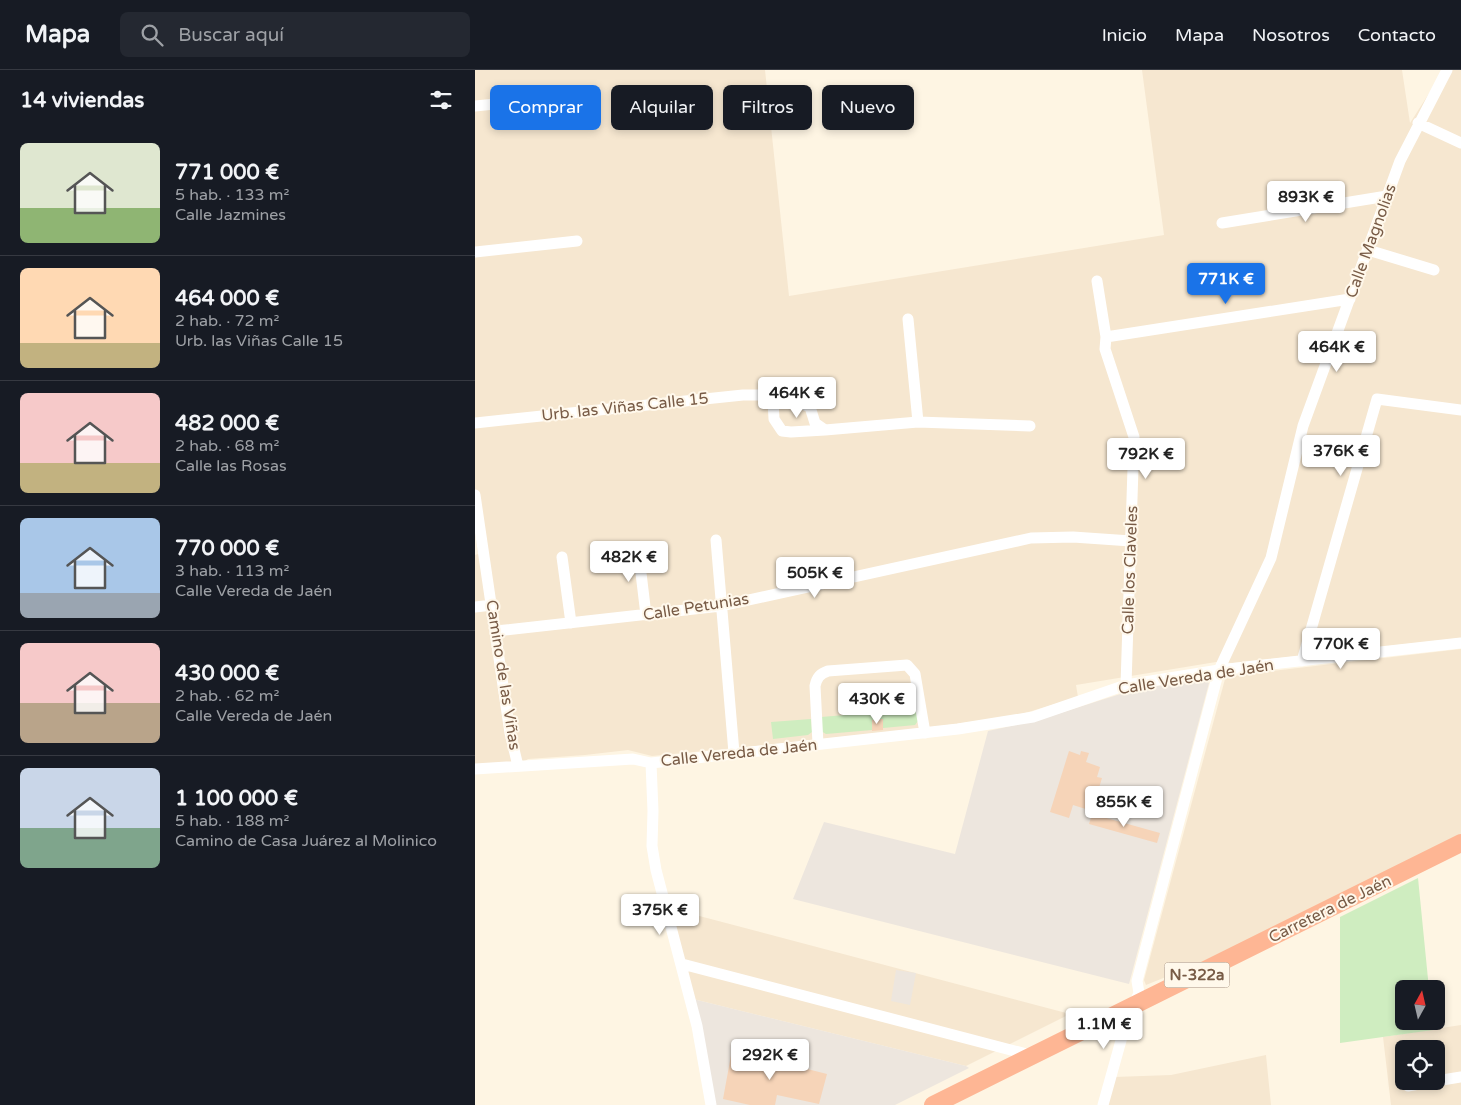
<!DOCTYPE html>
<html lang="es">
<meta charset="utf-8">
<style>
:root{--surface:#171b24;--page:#242831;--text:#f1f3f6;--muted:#9ea1a6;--line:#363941;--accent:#1a73e8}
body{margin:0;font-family:"Varela Round",sans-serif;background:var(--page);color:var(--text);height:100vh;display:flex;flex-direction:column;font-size:19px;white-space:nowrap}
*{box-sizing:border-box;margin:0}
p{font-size:16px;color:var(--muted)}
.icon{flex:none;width:28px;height:28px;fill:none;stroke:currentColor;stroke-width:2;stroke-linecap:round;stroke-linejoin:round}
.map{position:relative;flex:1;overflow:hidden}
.sheet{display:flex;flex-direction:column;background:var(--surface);width:475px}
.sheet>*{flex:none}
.banner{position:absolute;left:15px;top:15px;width:475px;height:45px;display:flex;gap:10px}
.needle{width:32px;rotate:8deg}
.controls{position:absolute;left:920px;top:910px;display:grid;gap:10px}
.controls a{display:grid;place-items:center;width:50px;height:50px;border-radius:8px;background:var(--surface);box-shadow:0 2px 8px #0003;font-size:25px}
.price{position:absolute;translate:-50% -42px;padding:0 11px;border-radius:5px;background:#fff;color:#222;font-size:16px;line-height:32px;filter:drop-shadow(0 1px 2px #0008)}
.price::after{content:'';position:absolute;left:50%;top:30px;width:15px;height:11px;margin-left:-8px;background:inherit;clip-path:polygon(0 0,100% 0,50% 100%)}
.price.selected{background:var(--accent);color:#fff}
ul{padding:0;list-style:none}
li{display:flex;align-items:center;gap:15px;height:125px;padding:0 20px}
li+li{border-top:1px solid var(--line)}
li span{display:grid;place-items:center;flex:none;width:140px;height:100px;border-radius:8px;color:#555}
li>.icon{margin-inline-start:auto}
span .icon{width:60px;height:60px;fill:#fffc;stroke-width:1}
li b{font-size:21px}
h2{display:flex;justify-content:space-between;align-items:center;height:60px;padding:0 20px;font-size:21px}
.tag{padding:0 18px;border-radius:8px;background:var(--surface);box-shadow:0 2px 8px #0003;font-size:18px;line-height:45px}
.tag.selected{background:var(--accent);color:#fff}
header{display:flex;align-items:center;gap:30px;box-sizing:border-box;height:70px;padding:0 25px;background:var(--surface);border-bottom:1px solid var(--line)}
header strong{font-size:24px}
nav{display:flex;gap:28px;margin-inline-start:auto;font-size:18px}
.search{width:350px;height:45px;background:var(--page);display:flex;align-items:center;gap:12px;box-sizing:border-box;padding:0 18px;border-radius:8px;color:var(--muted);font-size:19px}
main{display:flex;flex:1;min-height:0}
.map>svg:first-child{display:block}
.residential{fill:#f6e7d0;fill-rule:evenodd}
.industrial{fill:#ede6de}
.green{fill:#cfedc0}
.building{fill:#f6d4b8}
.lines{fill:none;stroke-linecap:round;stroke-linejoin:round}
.minor{stroke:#fff;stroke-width:11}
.highway{stroke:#feb694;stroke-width:18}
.labels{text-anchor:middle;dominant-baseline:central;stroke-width:4;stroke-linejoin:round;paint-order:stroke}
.shield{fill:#fff8eb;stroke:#a08a78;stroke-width:1}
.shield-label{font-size:15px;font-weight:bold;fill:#785b46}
.street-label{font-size:16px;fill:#785b46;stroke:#fff8eb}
</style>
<header>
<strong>Mapa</strong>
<div class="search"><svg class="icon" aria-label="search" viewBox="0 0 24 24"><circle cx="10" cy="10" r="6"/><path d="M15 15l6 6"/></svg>Buscar aquí</div>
<nav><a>Inicio</a><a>Mapa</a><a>Nosotros</a><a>Contacto</a></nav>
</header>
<main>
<section class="sheet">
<h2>14 viviendas<svg class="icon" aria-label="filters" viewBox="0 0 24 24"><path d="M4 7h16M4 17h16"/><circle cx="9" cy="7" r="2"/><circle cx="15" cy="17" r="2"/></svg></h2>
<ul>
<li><span style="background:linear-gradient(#dfe7d0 65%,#8fb573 0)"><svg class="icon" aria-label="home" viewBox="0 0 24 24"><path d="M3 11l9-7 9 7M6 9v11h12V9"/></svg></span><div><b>771 000 €</b><p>5 hab. · 133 m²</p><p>Calle Jazmines</p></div></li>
<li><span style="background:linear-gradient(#ffd9b3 75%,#c2b280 0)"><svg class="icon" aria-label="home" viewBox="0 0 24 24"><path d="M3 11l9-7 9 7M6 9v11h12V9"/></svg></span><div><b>464 000 €</b><p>2 hab. · 72 m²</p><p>Urb. las Viñas Calle 15</p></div></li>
<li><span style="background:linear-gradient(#f6c9c9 70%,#c2b280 0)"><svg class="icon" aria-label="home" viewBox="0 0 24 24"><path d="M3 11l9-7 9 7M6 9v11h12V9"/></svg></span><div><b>482 000 €</b><p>2 hab. · 68 m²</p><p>Calle las Rosas</p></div></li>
<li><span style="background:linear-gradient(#a9c7e8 75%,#9aa5b1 0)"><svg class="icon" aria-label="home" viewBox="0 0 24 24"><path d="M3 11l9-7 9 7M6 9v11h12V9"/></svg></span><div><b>770 000 €</b><p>3 hab. · 113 m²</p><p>Calle Vereda de Jaén</p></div></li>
<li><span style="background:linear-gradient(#f6c9c9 60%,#b9a48a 0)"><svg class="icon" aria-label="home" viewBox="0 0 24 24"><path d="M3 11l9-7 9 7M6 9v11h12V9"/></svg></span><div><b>430 000 €</b><p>2 hab. · 62 m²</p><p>Calle Vereda de Jaén</p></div></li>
<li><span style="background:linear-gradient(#c9d6e8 60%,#7fa58c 0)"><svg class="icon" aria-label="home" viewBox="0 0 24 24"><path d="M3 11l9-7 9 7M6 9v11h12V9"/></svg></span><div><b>1 100 000 €</b><p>5 hab. · 188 m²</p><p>Camino de Casa Juárez al Molinico</p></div></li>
</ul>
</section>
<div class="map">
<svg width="986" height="1035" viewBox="0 0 986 1035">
<rect width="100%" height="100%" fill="#fef5e3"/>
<path class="residential" d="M0,0H290L314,226L689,165L667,0H927L935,53L969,0H986V568L758,593L741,592L601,615L603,627L540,646L397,665L177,686L153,680L110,685L53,689L43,696L0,698V485L3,484L0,461Z
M986,579V764L723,894L671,915L669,910L750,609L764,605Z
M194,838L595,944L491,996L218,929Z
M986,955V1035H916L908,967ZM929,979H961V1011H929Z
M791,985L796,1035H632L639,1007L696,1005Z"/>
<path class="industrial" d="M725,609L734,613L654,914L318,829L349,752L480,784L513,661L560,651L658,620Z
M421,900L441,903L435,935L416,931Z
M218,929L491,996L494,998L420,1035H239Z"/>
<path class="green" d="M441,639L443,651L440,655L408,658L407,649L397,650V660L351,664L346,661V647Z
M336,649L337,662L333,665L298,669L296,652Z
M943,808L954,919H929V951H957L958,960L865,973V847Z"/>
<path class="building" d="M408,649V660L397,661V650Z
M594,681L605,685L606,681L614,683L611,692L625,697L622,707L627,708L617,741L598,735L594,748L575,742Z
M617,744L685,763L682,773L614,754Z
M257,980L352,1004L344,1034L302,1025L300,1035H275L248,1029Z"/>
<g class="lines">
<path class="minor" d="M0,36L61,30
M943,53L986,73
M747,153L912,126
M893,180L959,200
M0,182L102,171
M622,211L631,267L630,279L659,367L651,615
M433,249L443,352
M631,267L875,229
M298,331L299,349L307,361L316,362L350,360
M0,353L268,325H291L298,331C311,328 323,331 335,337L340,353L350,360L443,352L555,356
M0,425L35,663L43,696
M241,470L259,683
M163,478L171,545
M87,487L96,553
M0,537L17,535
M21,561L246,536L556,468L598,467L656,471
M827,591L902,329L986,340
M343,674L340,616C342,607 345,604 353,601L432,595L440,604L450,663
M176,693L178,741L177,776L181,800L222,956L236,1035
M0,699L158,689L176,693L483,659L558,647L651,615L744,600L986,573
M207,894L559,986
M961,1011L986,1007
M933,1016L961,1011
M628,1035L652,949L664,923L662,911L744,600L796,488L828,356L925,91L972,0"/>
<path class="highway" d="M458,1035L986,773"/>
</g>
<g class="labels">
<rect class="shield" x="689.5" y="892.5" width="65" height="25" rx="4"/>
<g class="shield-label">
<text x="722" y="905">N-322a</text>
</g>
<g class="street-label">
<text transform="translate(896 171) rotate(-70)">Calle Magnolias</text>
<text transform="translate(150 337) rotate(-6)">Urb. las Viñas Calle 15</text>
<text transform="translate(655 500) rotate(-88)">Calle los Claveles</text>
<text transform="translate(221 537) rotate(-9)">Calle Petunias</text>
<text transform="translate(28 605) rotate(81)">Camino de las Viñas</text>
<text transform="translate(721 607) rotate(-9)">Calle Vereda de Jaén</text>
<text transform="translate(264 683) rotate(-6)">Calle Vereda de Jaén</text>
<text transform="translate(855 839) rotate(-26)">Carretera de Jaén</text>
</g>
</g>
</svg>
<div class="controls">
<a><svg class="needle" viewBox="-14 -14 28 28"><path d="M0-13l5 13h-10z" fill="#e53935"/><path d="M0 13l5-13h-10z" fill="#9ea1a6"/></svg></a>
<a><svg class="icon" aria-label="locate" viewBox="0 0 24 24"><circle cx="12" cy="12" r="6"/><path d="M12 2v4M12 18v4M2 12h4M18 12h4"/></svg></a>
</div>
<b class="price" style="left:831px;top:153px">893K €</b>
<b class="price selected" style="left:751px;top:235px">771K €</b>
<b class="price" style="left:862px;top:303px">464K €</b>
<b class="price" style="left:322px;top:349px">464K €</b>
<b class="price" style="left:866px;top:407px">376K €</b>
<b class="price" style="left:671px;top:410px">792K €</b>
<b class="price" style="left:154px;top:513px">482K €</b>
<b class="price" style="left:340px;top:529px">505K €</b>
<b class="price" style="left:866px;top:600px">770K €</b>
<b class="price" style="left:402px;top:655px">430K €</b>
<b class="price" style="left:649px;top:758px">855K €</b>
<b class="price" style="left:185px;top:866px">375K €</b>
<b class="price" style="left:629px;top:980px">1.1M €</b>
<b class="price" style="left:295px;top:1011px">292K €</b>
<div class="banner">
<a class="tag selected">Comprar</a>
<a class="tag">Alquilar</a>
<a class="tag">Filtros</a>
<a class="tag">Nuevo</a>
</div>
</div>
</main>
